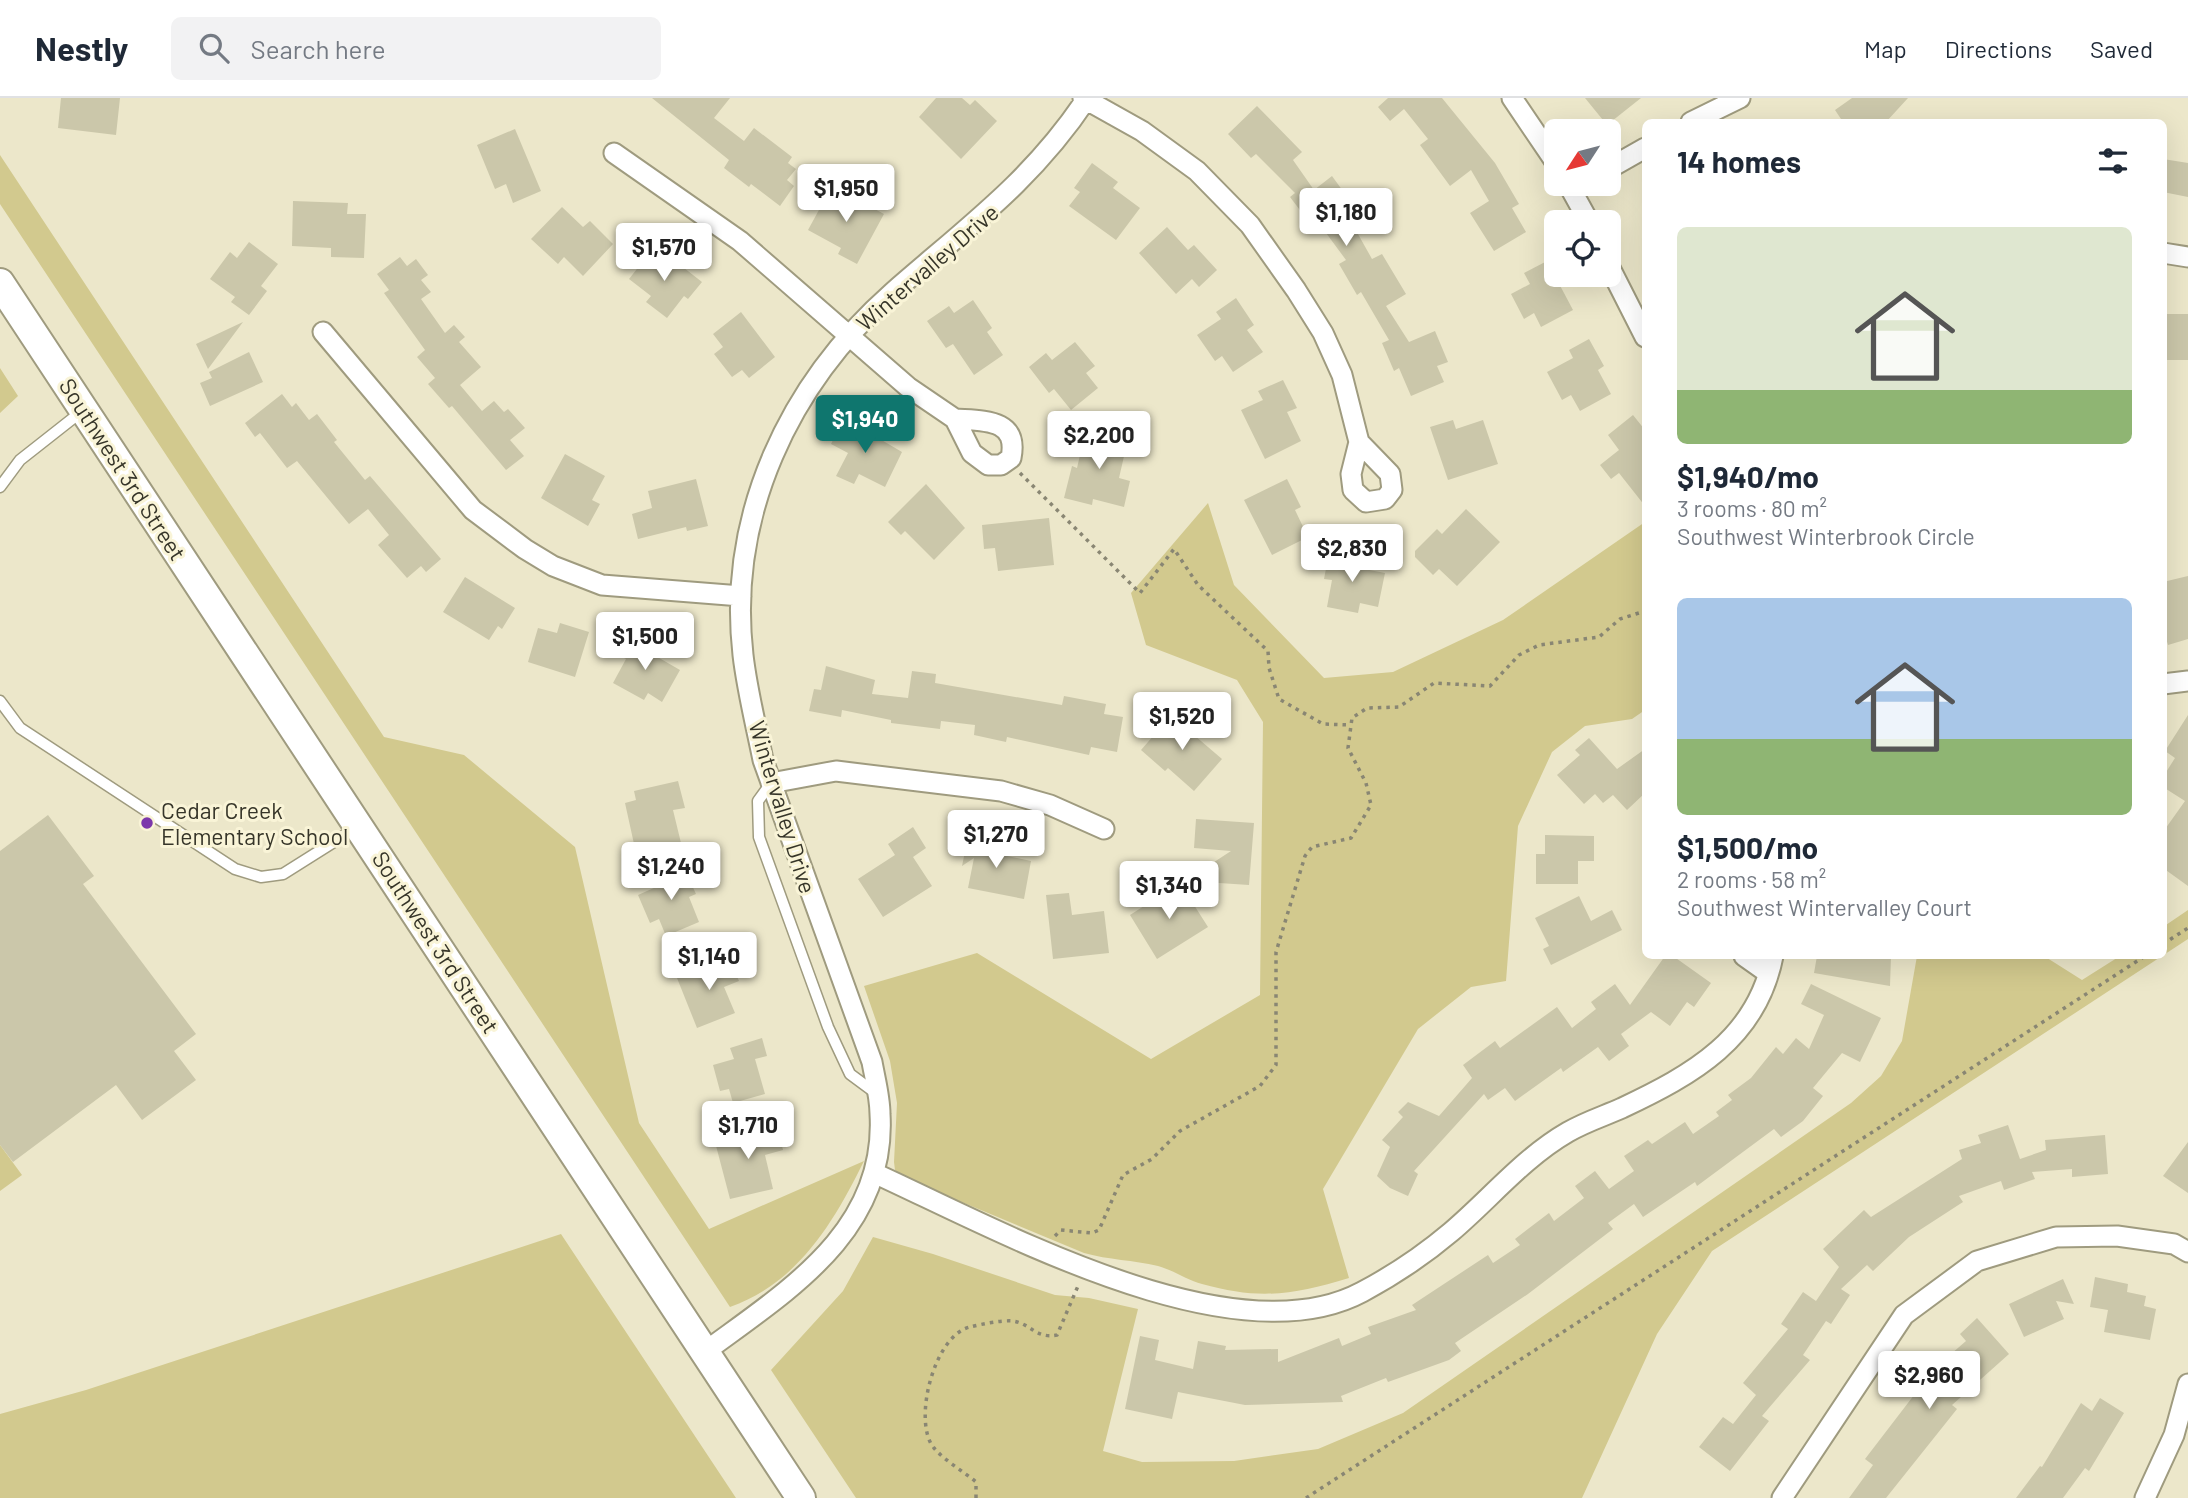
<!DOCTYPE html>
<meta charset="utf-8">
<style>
:root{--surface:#fff;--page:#f2f2f3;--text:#1f2937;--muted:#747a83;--line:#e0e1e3;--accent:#0f766e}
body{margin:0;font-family:Barlow,sans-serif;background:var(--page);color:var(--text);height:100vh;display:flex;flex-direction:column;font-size:26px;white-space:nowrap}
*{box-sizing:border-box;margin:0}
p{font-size:23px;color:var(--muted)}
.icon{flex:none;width:38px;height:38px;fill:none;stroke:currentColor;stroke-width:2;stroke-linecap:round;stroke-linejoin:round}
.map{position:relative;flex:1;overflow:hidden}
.side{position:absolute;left:1642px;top:21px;width:525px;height:840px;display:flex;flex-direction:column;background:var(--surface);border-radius:10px;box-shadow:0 7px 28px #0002}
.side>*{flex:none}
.needle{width:46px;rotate:234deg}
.buttons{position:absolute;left:1544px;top:21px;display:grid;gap:14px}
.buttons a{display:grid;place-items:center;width:77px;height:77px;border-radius:10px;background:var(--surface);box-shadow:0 7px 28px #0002;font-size:35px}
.price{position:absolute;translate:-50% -60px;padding:0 16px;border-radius:7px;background:#fff;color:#222;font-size:23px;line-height:46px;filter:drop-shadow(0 2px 4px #0008)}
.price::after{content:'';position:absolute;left:50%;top:42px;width:21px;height:16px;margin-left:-10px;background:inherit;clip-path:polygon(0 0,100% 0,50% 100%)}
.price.active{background:var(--accent);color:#fff}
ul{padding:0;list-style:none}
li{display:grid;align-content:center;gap:14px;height:371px;padding:0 35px}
li span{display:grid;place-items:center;height:217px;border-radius:10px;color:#555}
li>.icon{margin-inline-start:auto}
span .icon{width:126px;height:126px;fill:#fffc;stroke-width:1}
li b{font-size:30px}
h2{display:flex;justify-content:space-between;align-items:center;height:84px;padding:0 35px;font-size:30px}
header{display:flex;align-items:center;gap:42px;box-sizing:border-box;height:98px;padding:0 35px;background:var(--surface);border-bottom:2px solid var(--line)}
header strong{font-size:33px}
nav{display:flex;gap:38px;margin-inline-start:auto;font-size:24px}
.search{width:490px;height:63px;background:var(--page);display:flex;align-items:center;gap:18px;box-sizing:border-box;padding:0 24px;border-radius:10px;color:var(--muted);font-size:26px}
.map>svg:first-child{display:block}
.green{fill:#d2c98e}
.building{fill:#cbc7aa}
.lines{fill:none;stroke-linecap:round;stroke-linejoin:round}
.service-casing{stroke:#9f9b7f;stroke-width:13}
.minor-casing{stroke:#9f9b7f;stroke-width:23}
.secondary-casing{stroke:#9f9b7f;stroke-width:32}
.path{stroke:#898673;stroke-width:3.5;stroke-dasharray:3.5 5;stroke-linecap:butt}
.service{stroke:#fff;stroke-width:10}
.minor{stroke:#fff;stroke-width:19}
.secondary{stroke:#fff;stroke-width:28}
.poi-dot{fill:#7c37ab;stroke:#f9f4d7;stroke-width:2.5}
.labels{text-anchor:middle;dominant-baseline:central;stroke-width:6;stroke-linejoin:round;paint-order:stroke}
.street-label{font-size:23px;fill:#363529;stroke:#f9f4d7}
.poi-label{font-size:23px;fill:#363529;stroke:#f9f4d7;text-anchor:start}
</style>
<header>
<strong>Nestly</strong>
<div class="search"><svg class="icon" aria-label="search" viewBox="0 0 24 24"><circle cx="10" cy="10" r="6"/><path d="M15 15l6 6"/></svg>Search here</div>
<nav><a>Map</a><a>Directions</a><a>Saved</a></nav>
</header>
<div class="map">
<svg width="2188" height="1400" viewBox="0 0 2188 1400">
<rect width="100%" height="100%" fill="#ece7ca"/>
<path class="green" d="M0,57L384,639L464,657L575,749L639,1025L709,1131L864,1063C834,1124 798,1185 730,1209L0,106Z
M0,270L18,298L0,315Z
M1208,405L1234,487L1324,580L1393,574L1503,522L1645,424V612L1632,621L1585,628L1552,654L1518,728L1506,883L1471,889L1418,931L1323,1091L1349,1180C1294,1197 1259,1202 1202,1186C1187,1182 1173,1172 1158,1168C1133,1162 1109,1162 1084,1155L904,1080L895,1072L894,1064L897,1005L890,963L864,888L977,855L1151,961L1260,897L1263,624L1237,582L1146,547L1131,495Z
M2188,812V841L1712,1153L1657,1236L1582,1400H856L771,1272L843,1193L873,1139L933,1156L1055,1197L1089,1200L1138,1211L1103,1353L1142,1364L1234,1363L1318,1351L1403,1315L1851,1005L1881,978L1902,943L1917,858H2044L2082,882L2120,858H2163V829Z
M0,1047L22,1077L0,1093Z
M561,1136L736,1400H0V1316L86,1292Z"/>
<path class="building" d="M61,0H120L116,37L58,30Z
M652,0H730L714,20L744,43L754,30L792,59L788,65L796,71L787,82L794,88L780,108L751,86L749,89L724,70L729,62Z
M936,0H962L970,7L975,2L997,23L961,61L919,19Z
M1388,0H1442L1495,65L1519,106L1512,110L1526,134L1494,153L1470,115L1489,103L1471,72L1450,88L1420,47L1428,41L1404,11L1390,23L1378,9Z
M1585,0H1641L1607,27Z
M1852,0H1908L1886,24H1843L1835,12Z
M1257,8L1302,54L1293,62L1314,92L1332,78L1364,122L1354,129L1372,161L1382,156L1406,196L1386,208L1409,244L1435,233L1448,264L1437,268L1444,284L1411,298L1399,270L1394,273L1382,245L1389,242L1361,194L1357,197L1339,166L1346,162L1315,120L1309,124L1290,99L1295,95L1256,56L1251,60L1228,36Z
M515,31L541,93L513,105L506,86L495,91L477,47Z
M2163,61L2188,65V99L2163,94Z
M1092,65L1118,84L1113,90L1140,110L1116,142L1069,108L1080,94L1074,90Z
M832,88L884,116L857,166L838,156L841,150L808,132Z
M293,103L348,105L347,116H366L364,160L331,159V150L292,148Z
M562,109L583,129L590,123L613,146L583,178L564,159L558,166L531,141Z
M1167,129L1188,152L1194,147L1217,172L1199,189L1192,181L1176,196L1139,155Z
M249,144L278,166L261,188L267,193L249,217L231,204L235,199L210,181L230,154L237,160Z
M651,153L674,171L679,166L702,184L688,201L684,198L667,220L646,204L651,198L629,181Z
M400,159L407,168L416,161L428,177L421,182L431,194L421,201L445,235L454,227L465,239L459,244L481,269L460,287L482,313L494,303L504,314L508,311L525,330L510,342L524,358L506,372L452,308L449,310L428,286L435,280L417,259L425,252L384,195L389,192L377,176Z
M1547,163L1573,212L1541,229L1534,215L1524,221L1511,196L1530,186L1524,175Z
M1236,200L1254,227L1247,232L1263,254L1233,274L1222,258L1215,263L1197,237L1221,221L1216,214Z
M973,202L992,230L987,234L1003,257L974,277L953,246L946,250L927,223L949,208L954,215Z
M741,214L775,259L749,280L742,272L732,279L714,256L723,249L713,236Z
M2163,216H2188V262H2163Z
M243,224L208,271L196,246Z
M1589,241L1604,268L1598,272L1611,296L1580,313L1571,297L1562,302L1547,274L1573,260L1569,252Z
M1075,244L1095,268L1086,275L1098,290L1071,312L1054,291L1049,295L1029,269L1046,255L1052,262Z
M249,254L263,284L210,308L200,285L212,280L209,274Z
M1283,282L1297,310L1287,314L1301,343L1265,361L1241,312L1263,302L1258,293Z
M282,296L292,309L296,305L309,322L317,316L337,342L334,344L365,382L370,378L441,461L426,474L421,468L407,480L378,447L389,437L368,411L349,426L297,363L287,370L260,335L255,339L245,325Z
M1633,317L1645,332V408L1619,375L1611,381L1600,367L1619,352L1608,337Z
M844,320L902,354L885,389L859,376L854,386L836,378L848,355L831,346Z
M1453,322L1456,331L1483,322L1498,366L1448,382L1430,329Z
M1086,331L1128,341L1119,380L1130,383L1124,409L1093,401L1092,407L1064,400L1072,368L1077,370Z
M565,356L605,378L592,402L600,406L588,428L541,400Z
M696,381L708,428L687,433L686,429L638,441L632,416L652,410L648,393Z
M1287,381L1301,409L1295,412L1308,439L1272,457L1244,402Z
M926,386L965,430L934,462L905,433L901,437L888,424Z
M1466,411L1500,444L1457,488L1439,471L1433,477L1415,459V453L1437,431L1442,436Z
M1049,420L1054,467L998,473L995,450L984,451L982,427Z
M1329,455L1361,461L1359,470L1385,475L1378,509L1360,505L1358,515L1327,509L1332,482L1324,481Z
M2188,478V541L2168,547L2163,530V484Z
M465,479L515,510L502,531L498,528L489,542L443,514Z
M560,525L589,534L575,579L528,564L538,530L557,535Z
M632,538L657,552L654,557L680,572L662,604L648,595L644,602L613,585L626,561L620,558Z
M826,568L875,582L872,596L908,600L912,573L936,576L935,585L1062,607L1064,598L1106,606L1104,616L1123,619L1117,654L1091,649L1089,657L1007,639L1006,644L974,637L975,627L941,623L940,631L891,625V622L842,612L841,619L809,613L814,591L821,592Z
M1175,613L1198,633L1194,637L1222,661L1194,693L1168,670L1165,673L1141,652Z
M2188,617V788L2163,770V734L2185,703L2163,689V679L2175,660L2165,653Z
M1589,640L1617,671L1645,651V695L1627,712L1613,697L1603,705L1595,696L1584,706L1557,677L1580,657L1575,652Z
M678,683L685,710L673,712L681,745L636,755L625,705L636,702L634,693Z
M48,717L94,778L83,786L196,936L174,953L196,982L142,1022L116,987L13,1064L0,1047V753Z
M1196,721L1254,725L1249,787L1204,784L1205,770L1231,753L1194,750Z
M913,729L926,750L913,759L932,788L883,819L858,781L895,757L888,746Z
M1545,737L1594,738V763H1578V786H1536V756H1545Z
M968,739L1000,745L998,756L1031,763L1024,801L968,790L974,760L962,768Z
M683,768L696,796L689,799L699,824L666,838L659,821L650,825L638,797L665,785L661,778Z
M1180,785L1208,829L1157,861L1130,817Z
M1069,795L1072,817L1104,813L1109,855L1053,861L1046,797Z
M1579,798L1591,823L1612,812L1622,832L1551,867L1543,851L1549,848L1535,820Z
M1665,858H1673L1711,885L1694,909L1687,904L1670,928L1651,914L1621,936L1629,948L1609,963L1598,949L1563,974L1561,970L1515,1003L1505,990L1488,1002L1484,996L1414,1073L1418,1076L1408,1098L1390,1090L1377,1078L1390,1049L1382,1042L1403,1019L1398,1014L1408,1004L1439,1018L1472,980L1463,967L1495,943L1500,950L1557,909L1572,930L1596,911L1591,904L1615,886L1630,907Z
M1817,858H1891L1890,888L1814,875Z
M729,859L739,883L724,889L735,915L697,930L677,880Z
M1811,886L1881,920L1860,964L1842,955L1813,990L1823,998L1803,1023L1781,1039L1774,1031L1697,1088L1695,1084L1643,1119L1634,1106L1608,1125L1613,1131L1528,1196L1455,1245L1461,1253L1449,1262L1388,1284L1386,1280L1341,1298L1343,1304L1245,1307L1178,1294L1172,1321L1125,1311L1140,1238L1159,1242L1155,1262L1193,1271L1198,1243L1226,1248L1225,1252L1278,1251V1264L1339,1240L1342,1248L1371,1236L1368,1229L1416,1212L1412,1207L1488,1157L1493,1165L1520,1147L1515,1141L1549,1115L1554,1123L1584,1100L1575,1088L1595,1073L1609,1091L1634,1073L1624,1058L1648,1042L1652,1046L1685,1024L1693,1036L1719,1018L1716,1014L1732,1002L1728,997L1751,980L1776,949L1783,956L1796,940L1809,951L1824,917L1801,906Z
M762,940L767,958L755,961L765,996L733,1005L729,991L720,993L713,967L734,961L730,950Z
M2008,1027L2020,1061L2046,1052L2045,1042L2105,1037L2108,1076L2072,1079V1071L2032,1074L2035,1081L2004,1092L2001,1083L1959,1098L1963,1104L1909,1139L1873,1173L1867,1167L1841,1191L1850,1197L1831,1226L1826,1223L1803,1257L1810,1262L1762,1318L1769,1323L1730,1373L1699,1349L1723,1319L1733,1326L1756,1297L1743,1285L1788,1231L1781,1226L1803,1194L1816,1203L1839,1169L1823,1151L1864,1112L1871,1119L1962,1061L1959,1052L1981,1045L1978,1037Z
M777,1028L783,1052L765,1057L773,1091L730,1101L715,1044Z
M2188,1044V1095L2163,1078Z
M2095,1179L2128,1186L2127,1194L2146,1198L2144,1208L2156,1211L2150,1242L2104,1234L2108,1212L2090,1209Z
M2063,1181L2074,1206L2056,1203L2064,1221L2024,1239L2009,1206Z
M1977,1220L2009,1256L1952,1307L1957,1311L1886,1400H1849L1873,1367L1865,1361L1934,1271L1945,1261L1949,1264L1953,1259L1951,1256L1966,1243L1960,1236Z
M2100,1300L2124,1315L2089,1373L2085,1370L2063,1400H2016L2040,1368L2042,1369L2081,1305L2092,1313Z"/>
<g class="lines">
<g class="service-casing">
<path id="service" d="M0,389L20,362L81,314
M0,603L20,630L235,771L261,779L283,776L356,730
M771,685L758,703L759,739L828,929L850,976L877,996"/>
</g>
<g class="minor-casing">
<path id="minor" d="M1083,0L1142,33L1197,73L1250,127L1296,192L1323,235L1342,277L1359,344L1351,376L1353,392L1366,404L1385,401L1392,392L1390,376L1359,344
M1512,0L1556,65
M1691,24L1740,0
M614,55L740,143L908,289L955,321L972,355L988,367H1001L1011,360C1019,320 983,323 955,321
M1608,71L1645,50
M1568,86L1589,124
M2163,155L2188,159
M1608,166L1645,239
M323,234L473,412L525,451L553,468L602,487L741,498
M2163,586L2188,583
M771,685L836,673L1001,693L1050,707L1104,731
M1744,858L1768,875
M874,1075C995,1130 1233,1263 1362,1194C1392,1178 1425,1156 1451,1134C1490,1101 1523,1060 1568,1034C1585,1024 1604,1018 1622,1010C1692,977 1757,941 1773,858
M706,1253C787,1193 887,1133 880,1016C880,999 875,981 872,964L763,662C756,627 747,592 743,557C727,417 789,286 893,194C966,130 1032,83 1087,0
M1782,1400L1904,1217L1977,1163L2056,1139L2117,1138L2174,1146L2188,1154
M2145,1400L2174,1337L2188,1286"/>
</g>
<g class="secondary-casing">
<path id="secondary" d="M0,185L801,1400"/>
</g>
<path class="path" d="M1020,375L1140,495L1174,451L1198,487L1268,553L1269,570L1279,601L1323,626L1351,627
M2163,846L2188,830
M1055,1138L1061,1132L1092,1135L1099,1132L1123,1077L1152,1061L1180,1033L1260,988L1276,967V854L1305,758L1312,749L1351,740L1371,707L1366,685L1348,650L1352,620L1367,610L1399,609L1434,585L1490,588L1519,557L1539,547L1599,539L1620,521L1645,513
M976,1400V1384C963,1373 945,1363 934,1350C912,1324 934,1237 970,1229C982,1226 1001,1222 1013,1223C1032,1226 1035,1241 1057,1237L1078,1188
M1306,1400L2145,858"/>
<use href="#service" class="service"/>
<use href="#minor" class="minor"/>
<use href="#secondary" class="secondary"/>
</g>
<circle class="poi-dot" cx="147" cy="725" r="7"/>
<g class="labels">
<g class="street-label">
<text transform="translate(927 169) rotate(-41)">Wintervalley Drive</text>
<text transform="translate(123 371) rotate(57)">Southwest 3rd Street</text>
<text transform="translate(783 709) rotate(73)">Wintervalley Drive</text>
<text transform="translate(436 844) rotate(57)">Southwest 3rd Street</text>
</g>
<g class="poi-label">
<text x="161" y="712">Cedar Creek<tspan x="161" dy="26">Elementary School</tspan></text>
</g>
</g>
</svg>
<div class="buttons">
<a><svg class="needle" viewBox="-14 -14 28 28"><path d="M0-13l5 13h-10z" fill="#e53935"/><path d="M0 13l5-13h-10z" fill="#747a83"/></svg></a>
<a><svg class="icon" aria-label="locate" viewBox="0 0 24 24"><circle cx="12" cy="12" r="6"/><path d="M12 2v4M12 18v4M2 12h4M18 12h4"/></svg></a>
</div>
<b class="price" style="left:846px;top:126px">$1,950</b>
<b class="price" style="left:1346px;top:150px">$1,180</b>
<b class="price" style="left:664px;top:185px">$1,570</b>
<b class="price active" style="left:865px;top:357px">$1,940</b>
<b class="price" style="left:1099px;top:373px">$2,200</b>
<b class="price" style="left:1352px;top:486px">$2,830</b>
<b class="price" style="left:645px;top:574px">$1,500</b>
<b class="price" style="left:1182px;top:654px">$1,520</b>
<b class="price" style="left:996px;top:772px">$1,270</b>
<b class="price" style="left:671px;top:804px">$1,240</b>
<b class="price" style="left:1169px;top:823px">$1,340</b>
<b class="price" style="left:709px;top:894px">$1,140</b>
<b class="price" style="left:748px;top:1063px">$1,710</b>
<b class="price" style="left:1929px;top:1313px">$2,960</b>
<section class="side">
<h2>14 homes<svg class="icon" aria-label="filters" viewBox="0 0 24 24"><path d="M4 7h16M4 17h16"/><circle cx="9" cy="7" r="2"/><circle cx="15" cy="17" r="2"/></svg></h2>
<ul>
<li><span style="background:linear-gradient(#dfe7d0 75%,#8fb573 0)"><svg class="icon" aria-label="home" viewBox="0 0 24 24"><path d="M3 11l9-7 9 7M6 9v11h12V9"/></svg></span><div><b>$1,940/mo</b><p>3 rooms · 80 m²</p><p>Southwest Winterbrook Circle</p></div></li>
<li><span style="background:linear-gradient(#a9c7e8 65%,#8fb573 0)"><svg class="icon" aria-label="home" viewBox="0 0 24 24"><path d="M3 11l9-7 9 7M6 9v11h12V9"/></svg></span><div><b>$1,500/mo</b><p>2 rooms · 58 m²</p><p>Southwest Wintervalley Court</p></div></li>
</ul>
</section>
</div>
